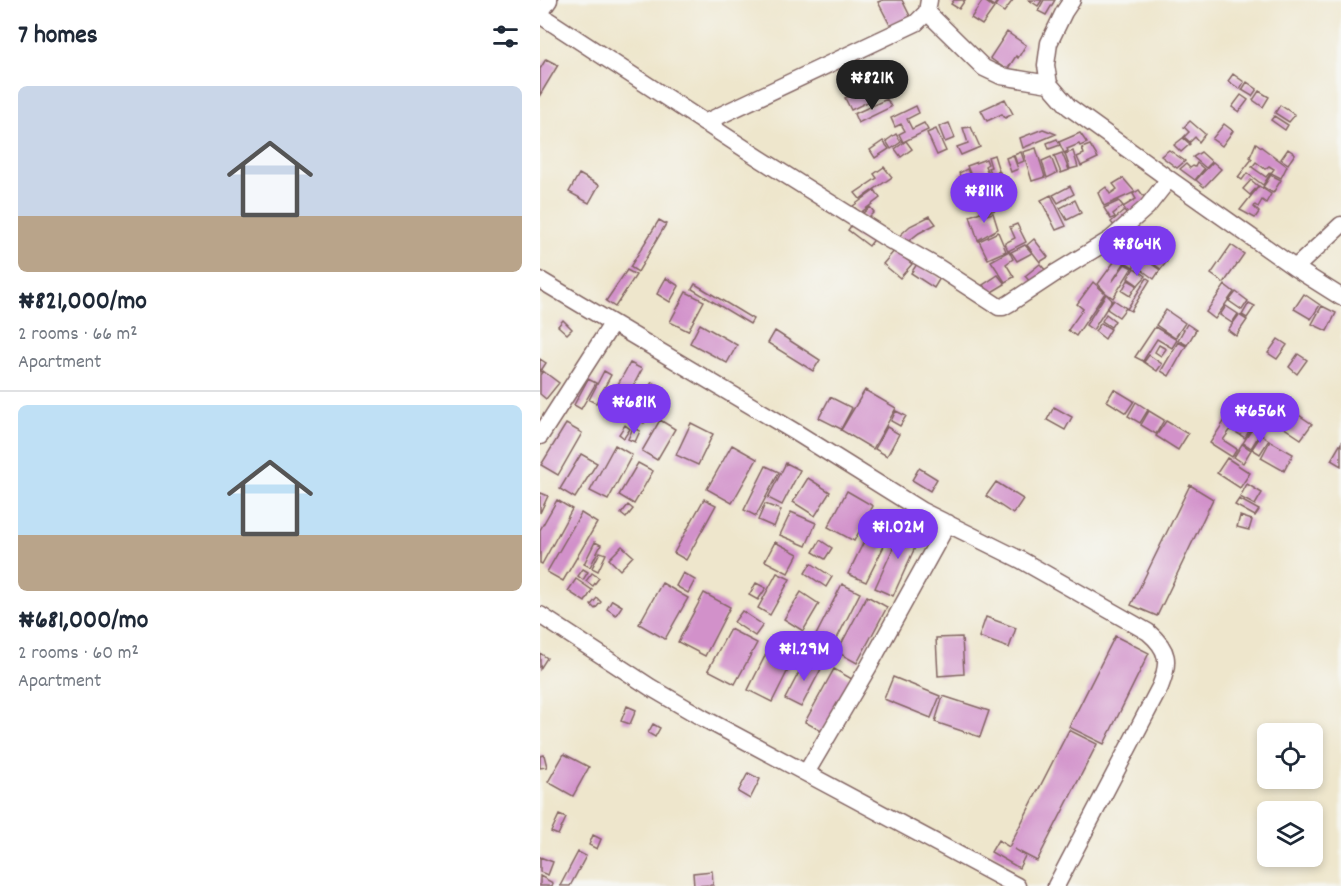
<!DOCTYPE html>
<meta charset="utf-8">
<style>
:root{--surface:#fff;--page:#f6f6f7;--text:#1f2937;--muted:#747a83;--line:#e0e1e3;--accent:#7c3aed}
body{margin:0;font-family:Dekko,sans-serif;background:var(--page);color:var(--text);height:100vh;display:flex;flex-direction:column;font-size:22px;white-space:nowrap}
*{box-sizing:border-box;margin:0}
p{font-size:20px;color:var(--muted)}
.icon{flex:none;width:33px;height:33px;fill:none;stroke:currentColor;stroke-width:2;stroke-linecap:round;stroke-linejoin:round}
.map{position:relative;flex:1;overflow:hidden}
.side{display:flex;flex-direction:column;background:var(--surface);width:540px}
.side>*{flex:none}
.tools{position:absolute;left:717px;top:723px;display:grid;gap:12px}
.tools a{display:grid;place-items:center;width:66px;height:66px;border-radius:9px;background:var(--surface);box-shadow:0 3px 9px #0003;font-size:30px}
.price{position:absolute;translate:-50% -51px;padding:0 14px;border-radius:21px;background:var(--accent);color:#fff;font-size:20px;line-height:39px;filter:drop-shadow(0 2px 3px #0008)}
.price::after{content:'';position:absolute;left:50%;top:36px;width:18px;height:14px;margin-left:-9px;background:inherit;clip-path:polygon(0 0,100% 0,50% 100%)}
.price.selected{background:#222;color:#fff}
ul{padding:0;list-style:none}
li{display:grid;align-content:center;gap:12px;height:318px;padding:0 18px}
li+li{border-top:2px solid var(--line)}
li span{display:grid;place-items:center;height:186px;border-radius:9px;color:#555}
li>.icon{margin-inline-start:auto}
span .icon{width:108px;height:108px;fill:#fffc;stroke-width:1}
li b{font-size:26px}
h2{display:flex;justify-content:space-between;align-items:center;height:72px;padding:0 18px;font-size:26px}
main{display:flex;flex:1;min-height:0}
.map>svg:first-child{display:block}
.building{fill:#d291ca}
.lines{fill:none;stroke-linecap:round;stroke-linejoin:round}
.street-casing{stroke:#836563;stroke-width:19}
.street{stroke:#fff;stroke-width:16}
</style>
<main>
<section class="side">
<h2>7 homes<svg class="icon" aria-label="filters" viewBox="0 0 24 24"><path d="M4 7h16M4 17h16"/><circle cx="9" cy="7" r="2"/><circle cx="15" cy="17" r="2"/></svg></h2>
<ul>
<li><span style="background:linear-gradient(#c9d6e8 70%,#b9a48a 0)"><svg class="icon" aria-label="home" viewBox="0 0 24 24"><path d="M3 11l9-7 9 7M6 9v11h12V9"/></svg></span><div><b>₦821,000/mo</b><p>2 rooms · 66 m²</p><p>Apartment</p></div></li>
<li><span style="background:linear-gradient(#bfe0f5 70%,#b9a48a 0)"><svg class="icon" aria-label="home" viewBox="0 0 24 24"><path d="M3 11l9-7 9 7M6 9v11h12V9"/></svg></span><div><b>₦681,000/mo</b><p>2 rooms · 60 m²</p><p>Apartment</p></div></li>
</ul>
</section>
<div class="map">
<svg width="801" height="886" viewBox="0 0 801 886">
<rect width="100%" height="100%" fill="#f6f6f2"/>
<filter id="ink" filterUnits="userSpaceOnUse"><feTurbulence type="fractalNoise" baseFrequency=".0167" numOctaves="2"/><feDisplacementMap in="SourceGraphic" scale="12" xChannelSelector="R" yChannelSelector="G"/><feConvolveMatrix kernelMatrix="1 2 1 2 8 2 1 2 1" color-interpolation-filters="sRGB"/></filter>
<filter id="wash" filterUnits="userSpaceOnUse"><feTurbulence type="fractalNoise" baseFrequency=".008" numOctaves="4" result="noise"/><feDisplacementMap in="SourceGraphic" scale="24" xChannelSelector="R" yChannelSelector="G"/><feGaussianBlur stdDeviation="1.35" result="paint"/><feColorMatrix in="noise" values="0 0 0 0 0 0 0 0 0 0 0 0 0 0 0 0 0 1.4 0 .05"/><feComposite in="paint" operator="in"/></filter>
<g filter="url(#wash)">
<rect width="100%" height="100%" fill="#eee6cc"/>
<g id="blocks">
<path class="building" d="M343,0H362L371,18L351,27L338,2Z
M414,0H425L419,9L411,4Z
M443,0L454,8L442,25L431,18Z
M445,0H458L454,6Z
M459,0H473L464,12L455,6Z
M489,0H502L498,6Z
M504,0H515L506,15L498,11Z
M467,32L486,45L478,58L476,56L467,70L450,58Z
M6,59L18,65L0,95V69Z
M693,74L704,82L700,89L688,81Z
M707,82L717,89L712,96L702,90Z
M339,85L344,94L311,110L305,98Z
M719,91L729,97L723,107L713,100Z
M701,95L708,100L699,112L692,107Z
M347,99L351,107L318,123L314,114Z
M465,99L473,114L465,118L462,114L447,121L441,110Z
M740,105L755,115L749,122L735,113Z
M376,106L379,113L367,119L372,129L384,123L388,130L363,142L359,134L365,131L361,124L355,127L351,118Z
M734,116L748,125L745,130L731,120Z
M650,121L665,134L659,142L655,137L650,142L644,137L649,132L644,127Z
M409,123L415,138L405,142L399,127Z
M684,124L693,131L682,146L672,139Z
M431,127L440,147L421,155L417,147L428,143L423,128Z
M396,129L406,151L397,155L387,133Z
M503,129L516,134L483,148L480,138Z
M540,133L547,143L540,146L539,144L527,149L528,151L524,153L519,142Z
M356,134L361,142L351,149L346,141Z
M643,138L650,144L641,152L634,145Z
M517,139L520,145L509,149L507,143Z
M343,141L349,149L335,158L330,150Z
M366,141L372,149L361,157L355,149Z
M716,143L747,166L741,178L731,173L734,169L729,166L725,169L716,162L712,167L726,177L730,172L731,173L723,185L707,173L702,180L698,177L712,159L710,157Z
M550,145L558,158L541,166L537,157L544,154L542,148Z
M496,148L505,177L492,181L483,152Z
M748,149L755,154L748,164L741,159Z
M629,150L645,161L637,168L621,156Z
M533,151L538,167L530,169L525,154Z
M481,152L484,161L477,164L474,155Z
M661,152L672,162L666,168L653,157Z
M522,153L529,170L521,173L514,156Z
M454,155L459,171L451,174L448,168L451,167L448,157Z
M473,155L478,169L471,172L466,158Z
M511,157L517,173L507,178L502,161Z
M446,159L448,164L445,166L449,175L433,180L427,166Z
M673,162L681,169L664,187L656,180Z
M657,163L664,169L655,180L640,169L646,164L650,168L653,166L655,167Z
M344,167L352,177L320,199L315,193L337,178L334,174Z
M427,169L432,180L423,184L419,173Z
M460,172L466,188L458,191L455,184L446,188L449,194L439,197L433,182Z
M39,174L59,185L49,203L29,192Z
M731,175L741,180L733,193L723,187Z
M583,178L595,192L564,206L558,193L566,187L570,194L577,189L573,184Z
M711,180L718,186L710,195L703,189Z
M530,186L534,194L518,203L513,195Z
M719,186L731,194L726,203L722,200L718,207L715,205L714,207L719,212L715,218L700,210Z
M335,190L340,198L320,213L313,206Z
M599,190L607,201L590,215L583,207L596,199L593,194Z
M448,194L455,210L445,213L439,198Z
M511,195L526,226L516,230L501,200Z
M535,200L541,213L527,220L520,208Z
M579,201L583,206L573,214L575,217L571,219L564,208Z
M330,207L334,212L327,219L322,214Z
M443,211L446,215L453,213L458,229L438,240L430,216Z
M584,211L588,216L575,227L571,222Z
M390,216L396,224L379,233L366,243L357,238L370,226Z
M119,220L126,224L98,272L90,267Z
M313,223L336,237L329,246L308,230Z
M477,224L486,242L468,251L465,243L475,238L470,227Z
M458,232L466,251L448,259L439,241Z
M494,239L508,257L500,262L487,245Z
M601,240L621,255L614,263L595,249Z
M485,245L492,253L477,261L471,252Z
M691,245L704,254L684,283L671,274Z
M355,250L372,264L360,278L343,264Z
M469,251L473,259L466,264L474,277L465,282L451,261Z
M582,251L589,257L593,251L620,270L614,279L595,265L593,267L585,262L572,282L585,264L592,268L573,298L566,293L558,284Z
M621,256L627,261L621,269L615,265Z
M377,264L400,278L394,288L371,273Z
M500,264L507,272L492,284L485,276Z
M594,268L606,276L598,285L588,278Z
M87,270L96,275L75,307L66,301Z
M458,275L465,284L450,293L443,285Z
M126,278L139,286L130,302L117,294Z
M607,278L610,280L591,311L587,309Z
M588,280L597,285L590,296L582,291Z
M553,282L565,293L536,336L528,330L543,309L537,304Z
M155,284L213,319L210,324L152,289Z
M685,285L694,292L675,319L666,312Z
M146,292L164,301L148,331L130,322Z
M696,292L708,301L702,310L689,301Z
M566,294L572,300L553,330L546,325Z
M764,294L780,305L771,319L754,309Z
M574,300L586,308L579,317L567,309Z
M709,303L715,306L707,318L702,315Z
M686,306L698,314L692,323L680,315Z
M782,306L796,313L787,331L772,324Z
M626,310L645,323L635,338L616,325Z
M566,314L575,321L571,327L562,321Z
M699,315L707,320L696,336L688,330Z
M23,320L32,329L27,334L18,326Z
M561,323L571,329L565,339L555,331Z
M160,324L197,345L187,363L150,343Z
M647,324L656,330L647,345L638,340Z
M615,327L637,340L632,348L617,339L603,361L595,357Z
M235,331L280,360L273,371L228,343Z
M738,339L747,345L737,359L728,353Z
M638,342L646,346L629,376L621,371Z
M619,345L626,349L621,356L615,352Z
M758,354L767,360L757,374L749,367Z
M609,355L622,364L617,371L604,362Z
M0,359L6,363L0,372Z
M90,363L102,369L81,409L68,402Z
M3,371L19,383L6,399L0,394V375Z
M64,371L71,375L56,403L49,400Z
M48,379L56,383L41,409L34,405Z
M112,382L124,390L118,400L106,392Z
M574,389L594,401L586,413L567,401Z
M325,390L356,408L333,449L301,430Z
M290,397L312,408L301,429L279,418Z
M100,399L105,403L95,418L89,414Z
M596,402L608,410L600,423L588,416Z
M741,403L772,424L761,439L731,419Z
M514,407L532,417L525,430L507,420Z
M106,411L111,414L104,423L100,420Z
M356,411L366,416L360,426L351,421Z
M609,411L624,420L616,434L601,425Z
M689,414L711,428L705,438L691,429L683,440L697,449L692,457L670,443Z
M721,415L729,420L711,448L703,443Z
M120,420L135,429L117,460L102,451Z
M626,421L648,434L638,450L616,436Z
M151,423L173,434L158,465L136,455Z
M26,424L42,433L18,475L1,465Z
M85,425L90,429L84,438L79,434Z
M347,427L359,434L347,456L335,449Z
M93,428L100,431L95,442L88,439Z
M721,435L729,440L720,454L712,449Z
M730,441L753,454L744,471L721,458Z
M801,443V466L791,460Z
M702,444L711,450L703,463L694,457Z
M75,445L92,455L68,500L50,491Z
M192,445L217,459L192,503L167,489Z
M41,454L57,463L35,498L20,489Z
M687,458L710,473L700,488L677,473Z
M98,463L113,471L94,504L79,495Z
M246,463L260,470L242,505L228,498Z
M226,466L239,472L216,516L204,510Z
M379,468L397,479L390,491L372,480Z
M268,478L290,492L275,516L253,502Z
M456,482L483,499L473,514L446,496Z
M707,484L722,493L715,505L700,497Z
M650,485L673,499L617,616L591,605Z
M307,491L333,506L314,541L288,527Z
M1,493L8,496L0,513V495Z
M164,499L176,505L146,560L134,553Z
M699,499L719,510L715,516L695,505Z
M17,500L32,509L2,564L0,563V530Z
M225,504L241,510L234,527L218,520Z
M88,505L93,509L86,518L81,514Z
M339,511L357,520L326,582L308,574Z
M251,512L276,523L266,546L240,535Z
M41,513L57,523L23,581L7,572Z
M700,516L712,520L709,530L697,527Z
M364,524L382,532L353,596L335,588Z
M280,540L292,548L285,559L273,552Z
M55,542L61,545L50,567L44,564Z
M235,542L258,554L248,573L225,561Z
M82,546L93,556L80,570L69,559Z
M60,552L66,554L58,571L52,568Z
M271,563L292,577L286,587L265,573Z
M43,569L48,572L43,580L38,576Z
M52,573L59,578L53,586L46,581Z
M143,573L155,580L148,593L136,586Z
M237,573L250,579L230,615L218,608Z
M36,579L52,590L45,602L28,591Z
M122,583L148,598L125,639L99,624Z
M216,583L226,588L218,600L209,595Z
M302,584L320,593L290,652L272,643Z
M261,592L279,604L263,631L244,619Z
M164,593L190,607L165,656L138,642Z
M327,596L347,607L317,663L297,652Z
M57,598L61,602L55,609L51,605Z
M72,600L82,606L76,615L67,609Z
M202,611L223,625L215,636L194,622Z
M446,617L476,628L469,648L439,637Z
M190,629L217,643L195,684L168,670Z
M575,636L609,653L564,744L529,727Z
M422,637L424,674L398,676L396,638Z
M228,650L252,662L232,702L208,690Z
M0,653L7,658L0,669Z
M267,657L283,665L261,707L245,699Z
M294,669L312,679L283,732L265,722Z
M353,677L400,696L391,718L344,699Z
M403,696L449,711L440,737L395,722Z
M87,706L96,710L90,724L81,721Z
M113,724L120,728L115,737L108,733Z
M529,730L557,744L497,861L474,849L485,856L479,868L451,852L458,840L469,847Z
M24,754L49,767L33,796L8,782Z
M4,755L7,767L0,768V756Z
M208,773L220,779L210,799L198,792Z
M19,815L26,818L18,835L11,832Z
M53,835L61,839L57,849L49,845Z
M38,852L46,856L30,886H20Z
M0,857L13,862L8,875L0,872Z
M172,871L173,885L154,886L153,873Z
M0,876L13,883L12,886H0Z"/>
</g>
</g>
<g filter="url(#ink)">
<use href="#blocks" fill-opacity="0" stroke="#836563" stroke-width="1.5"/>
<g class="lines">
<g class="street-casing">
<path id="street" d="M532,0L524,12L509,43L506,65L509,84L529,107L629,179L755,268L801,297
M387,12L444,68L461,76L509,84
M0,13L9,0
M0,15L219,158L346,238L399,268L459,307H463L470,303L517,272L571,239L607,207L629,179
M164,123L376,23L387,12L389,0
M755,268L801,225
M0,280L257,433L382,511L481,560L608,632C629,650 630,662 620,687L516,886
M0,436L72,324
M0,615L110,687L163,718L477,886
M266,773L329,666L408,523"/>
</g>
<use href="#street" class="street"/>
</g>
</g>
</svg>
<div class="tools">
<a><svg class="icon" aria-label="locate" viewBox="0 0 24 24"><circle cx="12" cy="12" r="6"/><path d="M12 2v4M12 18v4M2 12h4M18 12h4"/></svg></a>
<a><svg class="icon" aria-label="layers" viewBox="0 0 24 24"><path d="M12 4l9 5-9 5-9-5zM3 14l9 5 9-5"/></svg></a>
</div>
<b class="price selected" style="left:332px;top:111px">₦821K</b>
<b class="price" style="left:444px;top:224px">₦811K</b>
<b class="price" style="left:597px;top:277px">₦864K</b>
<b class="price" style="left:94px;top:435px">₦681K</b>
<b class="price" style="left:720px;top:444px">₦656K</b>
<b class="price" style="left:358px;top:560px">₦1.02M</b>
<b class="price" style="left:264px;top:682px">₦1.29M</b>
</div>
</main>
